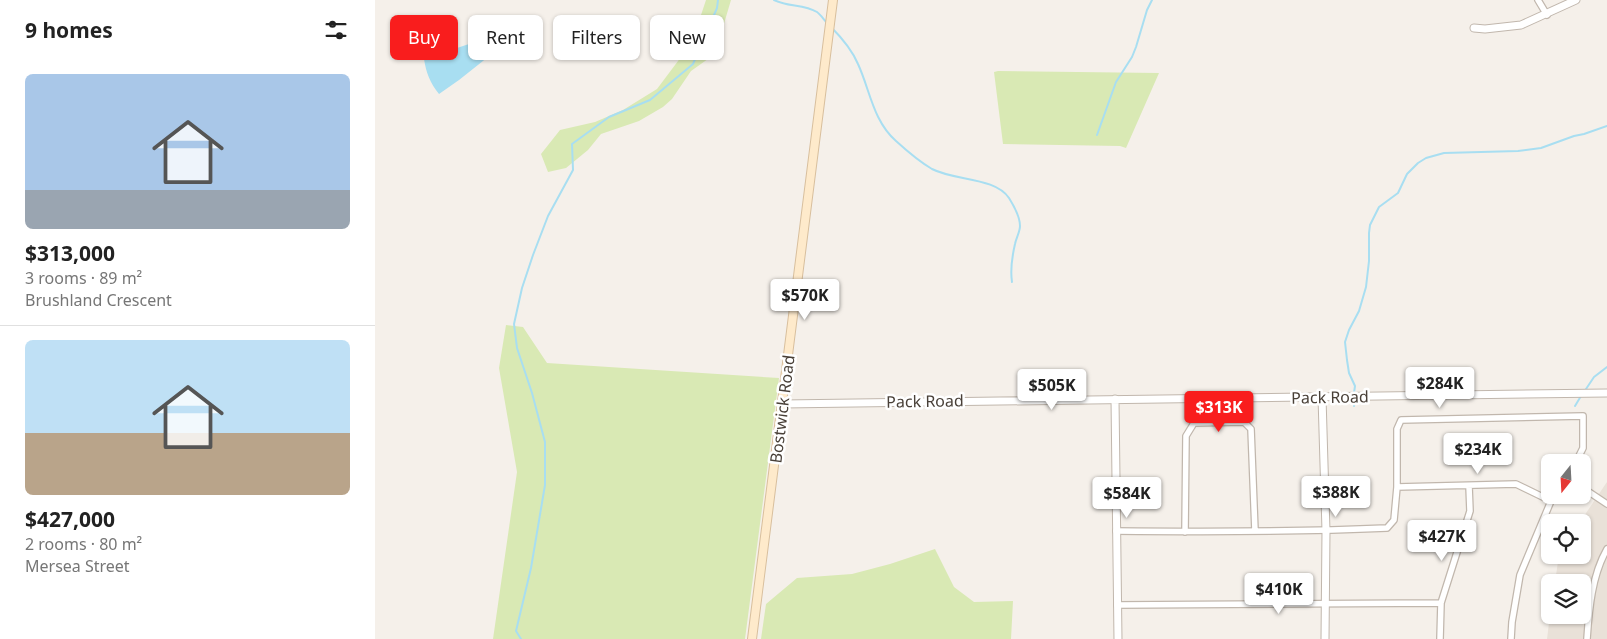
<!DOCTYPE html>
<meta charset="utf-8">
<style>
:root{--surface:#fff;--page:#f2f2f2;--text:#222;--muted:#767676;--line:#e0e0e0;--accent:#f91d1d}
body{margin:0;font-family:"Noto Sans",sans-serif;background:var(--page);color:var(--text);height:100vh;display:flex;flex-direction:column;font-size:19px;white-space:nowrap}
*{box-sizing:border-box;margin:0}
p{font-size:16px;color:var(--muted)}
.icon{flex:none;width:28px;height:28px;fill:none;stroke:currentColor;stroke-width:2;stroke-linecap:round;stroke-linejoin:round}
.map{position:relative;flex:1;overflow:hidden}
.side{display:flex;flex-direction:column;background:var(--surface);width:375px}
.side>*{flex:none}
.banner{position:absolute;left:15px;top:15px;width:475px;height:45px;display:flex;gap:10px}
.needle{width:32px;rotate:198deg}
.buttons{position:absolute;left:1166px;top:454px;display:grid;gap:10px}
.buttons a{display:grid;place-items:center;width:50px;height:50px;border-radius:8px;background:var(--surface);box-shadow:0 1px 4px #0004;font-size:25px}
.price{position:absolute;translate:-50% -42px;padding:0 11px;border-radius:5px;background:#fff;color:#222;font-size:16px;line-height:32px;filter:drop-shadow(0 1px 2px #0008)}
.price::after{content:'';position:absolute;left:50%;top:30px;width:15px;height:11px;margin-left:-8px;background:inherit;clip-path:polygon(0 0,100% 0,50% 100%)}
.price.selected{background:var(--accent);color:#fff}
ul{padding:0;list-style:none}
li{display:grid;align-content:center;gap:10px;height:265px;padding:0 25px}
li+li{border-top:1px solid var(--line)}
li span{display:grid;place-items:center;height:155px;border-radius:8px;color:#555}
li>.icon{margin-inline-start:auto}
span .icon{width:90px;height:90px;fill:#fffc;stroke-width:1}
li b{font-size:21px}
h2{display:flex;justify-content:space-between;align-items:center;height:60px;padding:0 25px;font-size:21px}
.tag{padding:0 18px;border-radius:8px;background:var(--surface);box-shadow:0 1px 4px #0004;font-size:18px;line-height:45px}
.tag.selected{background:var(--accent);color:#fff}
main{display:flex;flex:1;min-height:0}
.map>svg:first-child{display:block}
.residential{fill:#e9e1d8}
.green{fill:#d9e9b4}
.water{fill:#a8def1}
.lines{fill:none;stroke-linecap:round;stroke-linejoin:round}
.stream{stroke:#a8def1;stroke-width:2}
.minor-casing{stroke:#c1b7ad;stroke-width:8}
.tertiary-casing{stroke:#c1b7ad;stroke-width:9}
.secondary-casing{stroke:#d8bf9d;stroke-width:10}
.minor{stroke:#fff;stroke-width:5.5}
.tertiary{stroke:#fff;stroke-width:7}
.secondary{stroke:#feeacb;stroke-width:8}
.labels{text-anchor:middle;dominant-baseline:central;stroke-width:5;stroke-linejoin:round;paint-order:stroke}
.street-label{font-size:16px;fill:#494038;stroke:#fff}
</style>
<main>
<section class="side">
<h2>9 homes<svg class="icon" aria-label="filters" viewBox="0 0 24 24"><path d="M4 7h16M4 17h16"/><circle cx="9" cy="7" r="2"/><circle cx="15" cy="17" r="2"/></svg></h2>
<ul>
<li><span style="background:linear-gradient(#a9c7e8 75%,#9aa5b1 0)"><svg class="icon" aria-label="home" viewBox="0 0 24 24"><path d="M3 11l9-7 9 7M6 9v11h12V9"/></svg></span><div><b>$313,000</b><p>3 rooms · 89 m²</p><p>Brushland Crescent</p></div></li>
<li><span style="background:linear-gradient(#bfe0f5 60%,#b9a48a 0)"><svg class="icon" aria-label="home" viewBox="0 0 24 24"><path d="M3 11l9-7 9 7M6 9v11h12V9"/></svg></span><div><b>$427,000</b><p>2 rooms · 80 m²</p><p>Mersea Street</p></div></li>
</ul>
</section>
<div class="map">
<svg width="1232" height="639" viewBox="0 0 1232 639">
<rect width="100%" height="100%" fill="#f5f0ea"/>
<path class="residential" d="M1232,482V639H1172L1175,615H1208V582H1180L1184,555H1208V522H1205Z"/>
<path class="green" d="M331,0H356L340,54L316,71L297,99L288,107L264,121L226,134L213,150L191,168L173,172L166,154L185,130L220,122L248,110L282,89L312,49L321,30Z
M623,71L784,73L751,148L745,146L628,144L619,72Z
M131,325L148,327L172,363L404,378L370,639H118L142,472L124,368Z
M560,549L579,587L599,602L638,601L636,639H386L391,604L422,578L477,574L515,564Z"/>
<path class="water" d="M97,43L115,44L113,57L84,80L64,94C55,83 51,72 49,59C60,52 65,53 76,50C83,48 90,45 97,43Z"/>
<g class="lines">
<path class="stream" d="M399,0C413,7 429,4 442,12C446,15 449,20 453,24
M456,27C467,38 477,50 483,64C495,90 498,121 521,141C532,151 545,162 557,169C580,181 620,177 634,198C639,206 645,216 645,226C645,232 641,238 640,244C637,257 635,269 637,282
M722,135L741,82L757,57L761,47L772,10L777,0
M1209,392L1219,377L1232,367
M979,393L980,386L974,373L972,360L970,342L974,330L984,311L991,287L994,261V233L995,225L1004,207L1023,193L1032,174L1043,163L1051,158L1069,153L1143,151L1166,148L1199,136L1209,134L1232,126
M979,406V398
M1200,406L1206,396
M146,639L141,631L156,568L170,485V442L157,393L142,348L139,324L147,288L158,255L173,216L198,170L197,144L234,117L275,100L318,64L342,8L343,0"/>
<g class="minor-casing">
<path id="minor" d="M1163,0L1172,15
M1022,487L1141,484L1176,501
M1208,488L1232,504
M741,531C831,532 922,532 1012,528L1019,520L1022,487V429L1026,420L1208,416V448L1201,462
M810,532L811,436L819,423L869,422L876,429L880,531
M742,605L1066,603
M1065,639L1066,603L1095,511L1094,486
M1136,639L1137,622L1145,575L1176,501L1180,495
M1212,639C1214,609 1217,575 1232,549"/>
</g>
<g class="tertiary-casing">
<path id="tertiary" d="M1099,28L1110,29L1146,25L1201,0
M947,397L951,531L950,639
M740,399L743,639
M408,404L1232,393"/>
</g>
<g class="secondary-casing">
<path id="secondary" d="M377,639L458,0"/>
</g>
<use href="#minor" class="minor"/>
<use href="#tertiary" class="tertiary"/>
<use href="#secondary" class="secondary"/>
</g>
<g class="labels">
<g class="street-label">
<text transform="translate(955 397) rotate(-1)">Pack Road</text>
<text transform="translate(550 401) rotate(-1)">Pack Road</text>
<text transform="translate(407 409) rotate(-83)">Bostwick Road</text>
</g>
</g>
</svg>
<div class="buttons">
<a><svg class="needle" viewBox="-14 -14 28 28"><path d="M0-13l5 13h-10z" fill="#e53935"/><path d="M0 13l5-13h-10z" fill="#767676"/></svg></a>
<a><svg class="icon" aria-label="locate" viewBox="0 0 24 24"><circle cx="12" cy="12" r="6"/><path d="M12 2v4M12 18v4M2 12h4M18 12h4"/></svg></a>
<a><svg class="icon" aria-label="layers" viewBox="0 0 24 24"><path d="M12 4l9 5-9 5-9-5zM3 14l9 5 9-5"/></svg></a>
</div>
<b class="price" style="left:430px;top:321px">$570K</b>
<b class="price" style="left:1065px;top:409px">$284K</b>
<b class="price" style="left:677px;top:411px">$505K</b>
<b class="price selected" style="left:844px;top:433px">$313K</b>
<b class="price" style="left:1103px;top:475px">$234K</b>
<b class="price" style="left:961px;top:518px">$388K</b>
<b class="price" style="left:752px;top:519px">$584K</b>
<b class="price" style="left:1067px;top:562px">$427K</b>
<b class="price" style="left:904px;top:615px">$410K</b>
<div class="banner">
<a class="tag selected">Buy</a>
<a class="tag">Rent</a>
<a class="tag">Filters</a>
<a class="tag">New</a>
</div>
</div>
</main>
